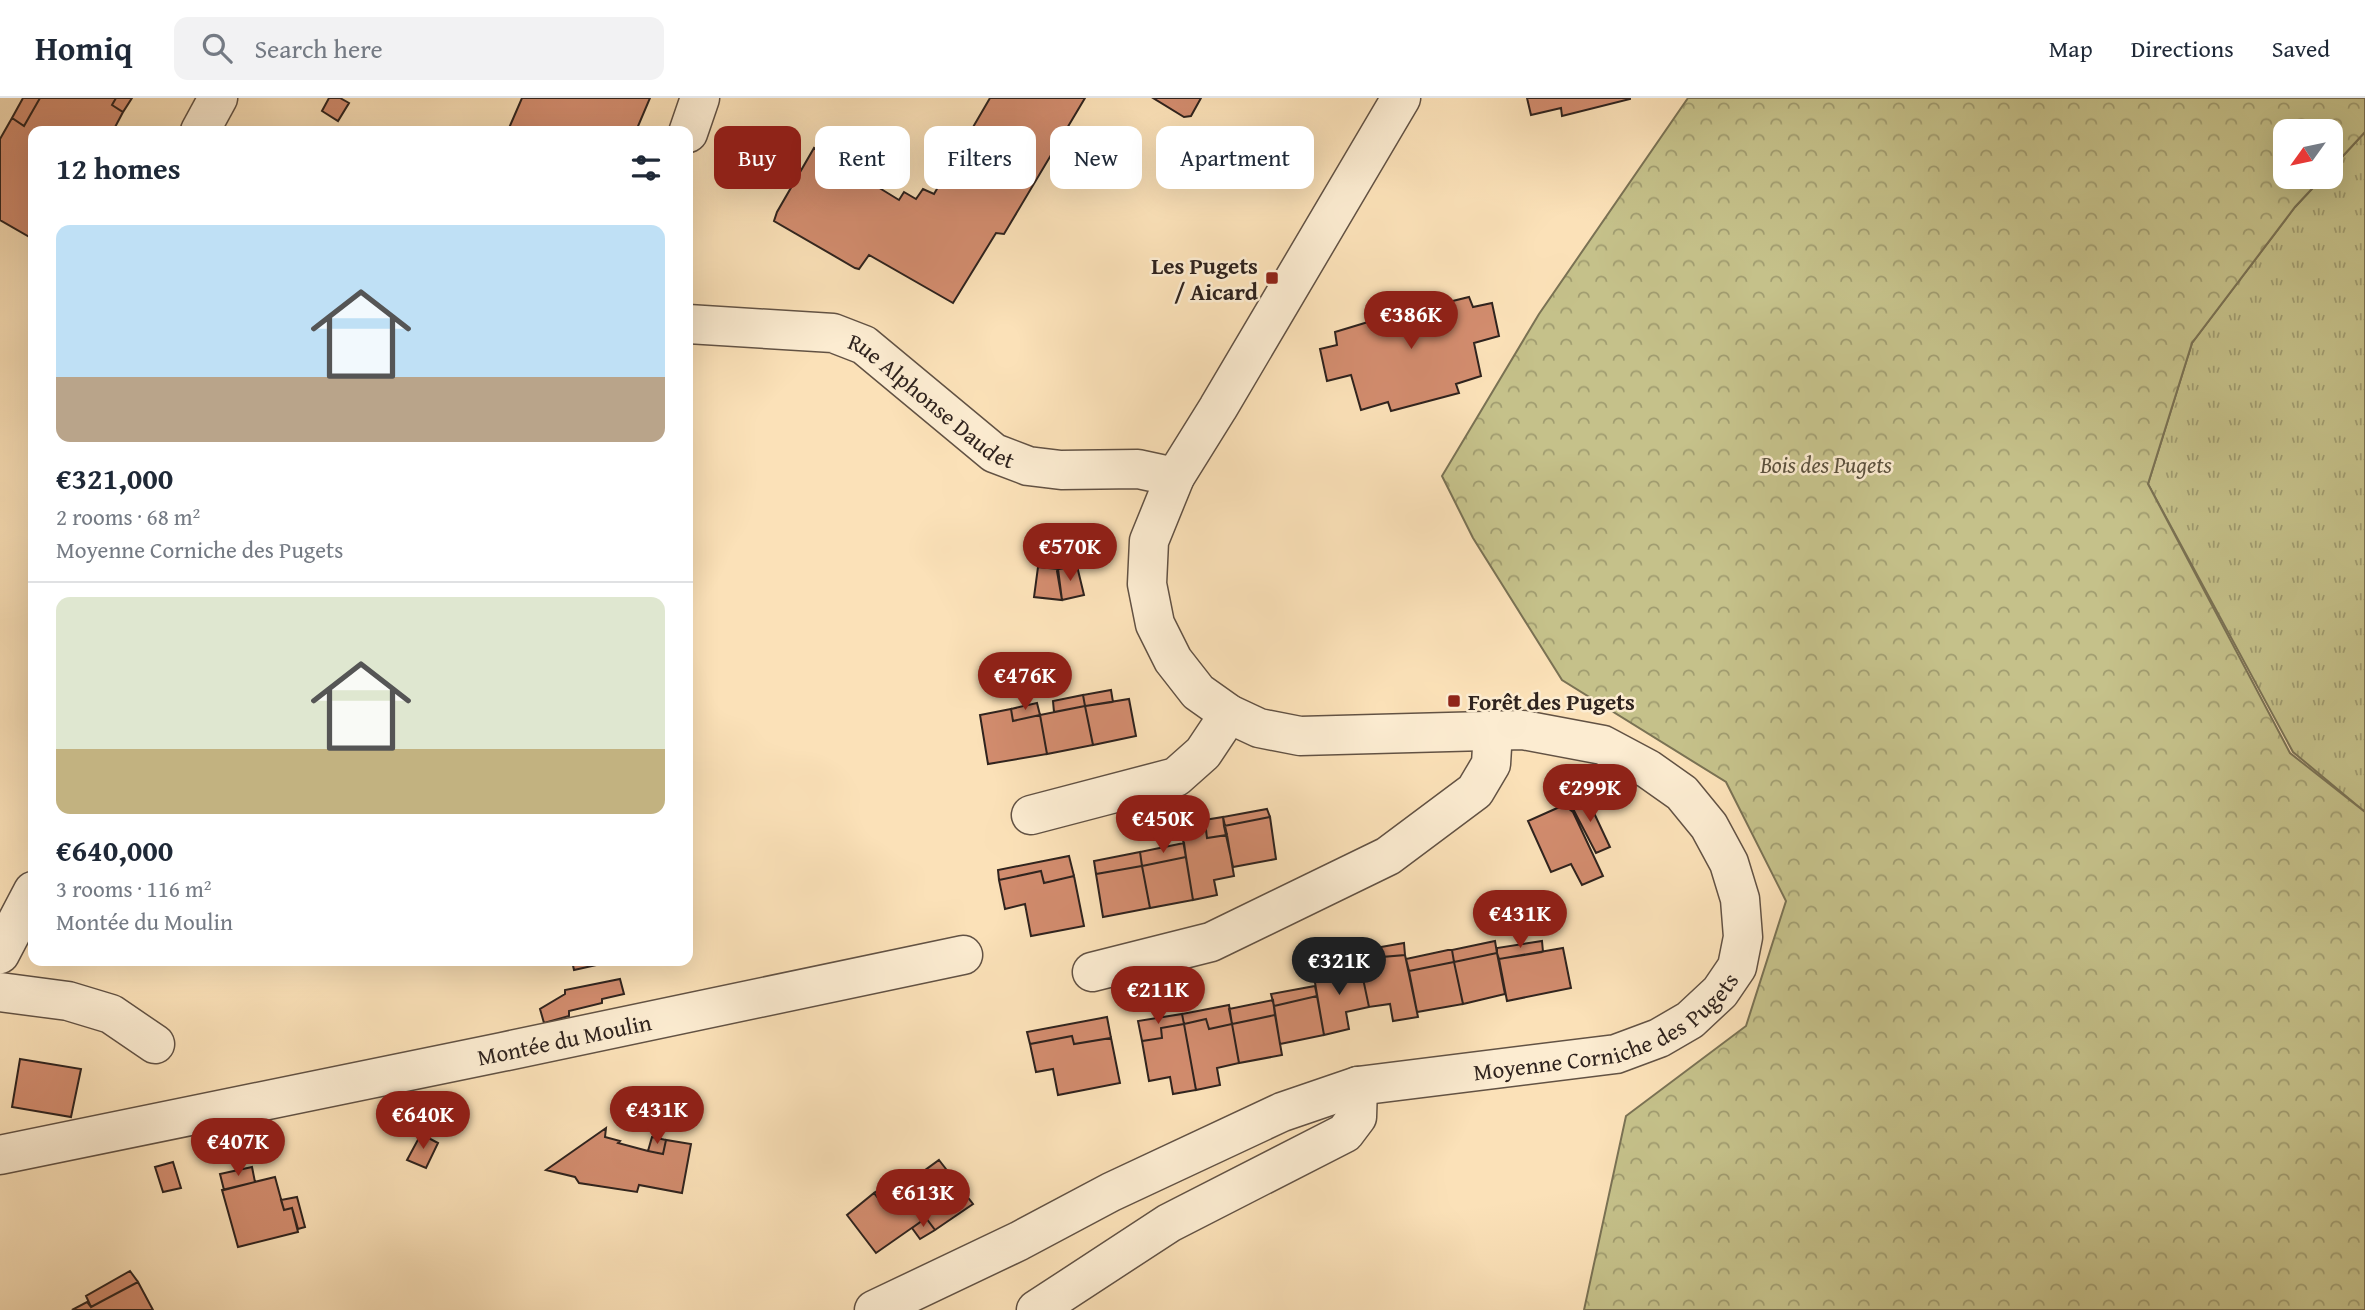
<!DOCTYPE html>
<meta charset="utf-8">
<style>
:root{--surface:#fff;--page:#f2f2f3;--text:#1f2937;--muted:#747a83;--line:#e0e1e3;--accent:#8f2418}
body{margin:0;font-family:"Gentium Book Plus",serif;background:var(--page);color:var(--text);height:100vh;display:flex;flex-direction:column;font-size:26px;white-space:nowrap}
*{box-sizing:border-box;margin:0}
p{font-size:23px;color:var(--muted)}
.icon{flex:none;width:38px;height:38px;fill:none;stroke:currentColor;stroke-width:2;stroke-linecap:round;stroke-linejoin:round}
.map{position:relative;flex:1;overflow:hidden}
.drawer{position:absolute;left:28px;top:28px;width:665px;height:840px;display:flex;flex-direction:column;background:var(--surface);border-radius:14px;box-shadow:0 7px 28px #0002}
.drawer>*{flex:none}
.guide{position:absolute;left:714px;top:28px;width:665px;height:63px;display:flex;gap:14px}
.needle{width:46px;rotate:237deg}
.fabs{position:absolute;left:2273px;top:21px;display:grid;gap:14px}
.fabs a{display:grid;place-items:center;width:70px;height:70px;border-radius:14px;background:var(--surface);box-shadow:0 7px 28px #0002;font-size:35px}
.price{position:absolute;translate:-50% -60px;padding:0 16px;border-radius:24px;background:var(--accent);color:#fff;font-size:23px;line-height:46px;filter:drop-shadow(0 2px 4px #0008)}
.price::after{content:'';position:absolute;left:50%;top:42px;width:21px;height:16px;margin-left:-10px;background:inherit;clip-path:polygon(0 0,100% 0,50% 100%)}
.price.selected{background:#222;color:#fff}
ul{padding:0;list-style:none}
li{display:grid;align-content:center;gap:14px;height:371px;padding:0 28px}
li+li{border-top:2px solid var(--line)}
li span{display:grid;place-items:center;height:217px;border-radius:14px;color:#555}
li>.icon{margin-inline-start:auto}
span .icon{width:126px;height:126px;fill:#fffc;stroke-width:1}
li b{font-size:30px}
h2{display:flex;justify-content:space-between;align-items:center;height:84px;padding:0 28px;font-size:30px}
.tag{padding:0 24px;border-radius:14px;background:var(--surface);box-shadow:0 7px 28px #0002;font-size:24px;line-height:63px}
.tag.selected{background:var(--accent);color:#fff}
header{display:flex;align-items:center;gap:42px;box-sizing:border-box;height:98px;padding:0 35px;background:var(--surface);border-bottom:2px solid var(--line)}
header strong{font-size:33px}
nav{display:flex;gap:38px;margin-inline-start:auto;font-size:24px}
.search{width:490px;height:63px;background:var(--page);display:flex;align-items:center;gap:18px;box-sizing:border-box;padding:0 24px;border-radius:14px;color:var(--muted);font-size:26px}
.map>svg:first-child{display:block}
.grass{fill:url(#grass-tufts);stroke:#7a7254;stroke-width:2}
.forest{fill:url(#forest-crowns);stroke:#7a7254;stroke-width:2}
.building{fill:#d28c6e;stroke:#2f231e;stroke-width:2}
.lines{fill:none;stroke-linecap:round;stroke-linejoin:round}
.minor-casing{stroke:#625244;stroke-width:41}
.minor{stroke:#fcecd1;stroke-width:38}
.poi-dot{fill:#8f2418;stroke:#fcecd1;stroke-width:2.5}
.labels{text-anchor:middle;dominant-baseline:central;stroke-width:5;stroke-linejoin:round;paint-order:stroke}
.poi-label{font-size:23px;font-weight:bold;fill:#2f231e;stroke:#fcecd1;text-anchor:end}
.street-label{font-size:23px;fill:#2f231e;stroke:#fcecd1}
.park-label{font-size:23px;font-style:italic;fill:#5c523e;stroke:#fcecd1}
</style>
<header>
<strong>Homiq</strong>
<div class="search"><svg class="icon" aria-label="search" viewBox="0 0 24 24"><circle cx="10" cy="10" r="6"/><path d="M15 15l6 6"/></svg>Search here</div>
<nav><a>Map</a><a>Directions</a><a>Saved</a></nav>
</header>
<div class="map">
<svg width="2365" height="1212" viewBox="0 0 2365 1212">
<defs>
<pattern id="grass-tufts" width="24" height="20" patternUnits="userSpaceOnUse" patternTransform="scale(1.75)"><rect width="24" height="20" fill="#c5c18a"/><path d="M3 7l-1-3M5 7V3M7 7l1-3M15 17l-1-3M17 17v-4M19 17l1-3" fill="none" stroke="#a09c70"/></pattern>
<pattern id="forest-crowns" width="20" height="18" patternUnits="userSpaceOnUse" patternTransform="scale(1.75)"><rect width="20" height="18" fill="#c5c18a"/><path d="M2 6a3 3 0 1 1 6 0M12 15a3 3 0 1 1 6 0" fill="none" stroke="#a09c70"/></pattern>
</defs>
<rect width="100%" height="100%" fill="#fbe1b8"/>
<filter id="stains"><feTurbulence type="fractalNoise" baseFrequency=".00286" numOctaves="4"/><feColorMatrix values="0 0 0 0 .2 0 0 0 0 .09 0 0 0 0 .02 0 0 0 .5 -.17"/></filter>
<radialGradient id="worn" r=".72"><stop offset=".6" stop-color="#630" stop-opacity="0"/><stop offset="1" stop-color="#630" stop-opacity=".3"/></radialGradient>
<path class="grass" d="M2365,34V714L2293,654L2148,386L2192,245L2295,109L2323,79H2331V71Z"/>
<path class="forest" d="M1688,0H2365V34L2331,71V33H2286V79H2323L2295,109L2192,245L2148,386L2290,655L2365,714V1212H1584L1626,1018L1746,928L1786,803L1726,684L1562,582L1473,440L1442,378L1539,216Z"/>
<path class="building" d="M23,0H40L24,28L12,20Z
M40,0H116L112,7L123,14L113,33H33V141L0,122V41L12,20L24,28Z
M116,0H132L123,14L112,7Z
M329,0H340L349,5L338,23L322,13Z
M522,0H650L636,33H516L509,30Z
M990,0H1085L1004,136L996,135L953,205L869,157L859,171L855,170L774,123L777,114L814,50L899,102L904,94L916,101L923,91L934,96Z
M1153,0H1201L1191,18L1184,19Z
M1527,0H1630V1L1562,18L1561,10L1531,17Z
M1420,195L1424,210L1469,199L1473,209L1492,205L1499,238L1474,245L1481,278L1456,286L1459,295L1391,313L1388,304L1361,312L1351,277L1327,283L1320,251L1337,247L1335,234L1378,221L1376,208Z
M1077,468L1084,497L1062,502L1057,473L1059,471Z
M1038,469L1058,471L1062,502L1034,499Z
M1111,592L1113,604L1085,608L1083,597Z
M1083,597L1085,608L1054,614L1053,603Z
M1129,601L1136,638L1093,647L1085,608Z
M1037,605L1040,617L1013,623L1011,611Z
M1085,608L1093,647L1047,656L1040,617Z
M1011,611L1013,623L1040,617L1047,656L988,666L980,617Z
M1586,698L1610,749L1596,755L1570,705Z
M1564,707L1573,714L1603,778L1582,787L1571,766L1551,774L1528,723Z
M1267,711L1270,719L1224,728L1223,719Z
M1223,719L1227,737L1207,740L1206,732L1182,736L1180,726Z
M1270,719L1276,761L1233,769L1224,728Z
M1206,732L1207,740L1227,737L1234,778L1214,782L1217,797L1193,802L1182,736Z
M1184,745L1186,759L1142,768L1140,754Z
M1140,754L1142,768L1096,776L1094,763Z
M1069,758L1074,778L1044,785L1041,773L999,782L998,772Z
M1186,759L1193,802L1150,810L1142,768Z
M1142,768L1150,810L1103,819L1096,776Z
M1041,773L1044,785L1074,778L1084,828L1031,838L1025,806L1005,811L999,782Z
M1495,843L1497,855L1454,864L1452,852Z
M1542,843L1543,854L1499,861L1497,855V850Z
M1404,845L1405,857L1382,859V868L1361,871L1358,853Z
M1563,850L1571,890L1507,903L1499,861Z
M1448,852H1452L1454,864L1409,873L1406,861Z
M1358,853L1361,871L1339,877L1337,869L1313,873L1310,862Z
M1497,855L1505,896L1463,906L1454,864Z
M1405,857L1418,919L1393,923L1390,906L1369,909L1361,871L1382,868V859Z
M572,863H610V864L574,872Z
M1454,864L1463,906L1417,914L1409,873Z
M1337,869L1339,877L1361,871L1369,909L1346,914L1349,931L1324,937L1313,873Z
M620,881L624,896L602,901V905L569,913V918L544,925L540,911L565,896V892Z
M1315,888L1317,898L1274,908L1271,896Z
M1317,898L1324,937L1280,946L1274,908Z
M1273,902L1275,917L1232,926L1229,911Z
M1229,907L1232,926L1209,931L1206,921L1184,926L1182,916Z
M1182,916L1184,926L1161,930L1162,940L1142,943L1138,923Z
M1275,917L1282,957L1239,965L1232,926Z
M1107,919L1111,940L1074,946L1072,938L1030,946L1027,934Z
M1206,921L1209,931L1232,926L1239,965L1217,970L1220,987L1196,992L1184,926Z
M1184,926L1196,992L1173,996L1170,979L1149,983L1142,943L1162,940L1161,930Z
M1072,938L1074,946L1111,940L1120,985L1058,997L1053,971L1036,974L1030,946Z
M20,961L81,971L71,1019L12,1009Z
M606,1030L605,1039L620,1043L618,1045L648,1053L663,1056L666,1042L691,1046L682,1095L639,1087L637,1094L579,1085L575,1079L546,1072Z
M421,1036L438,1045L426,1070L407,1062Z
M652,1039L666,1042L663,1056L648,1053Z
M939,1062L973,1106L935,1132L926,1120L876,1155L847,1117L874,1095L881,1104Z
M173,1064L181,1090L163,1094L155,1069Z
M252,1069L255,1084L224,1092L220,1076Z
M899,1078L906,1086L881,1104L874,1095Z
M275,1079L284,1112L292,1110L298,1134L238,1149L222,1092Z
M297,1099L305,1129L298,1131L292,1110L284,1112L281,1102Z
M926,1120L935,1132L920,1141L912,1130Z
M130,1173L138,1184L91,1209L86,1198Z
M138,1184L153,1212H72L87,1204L91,1209Z"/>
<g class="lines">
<g class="minor-casing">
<g id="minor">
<path d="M200,33L218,0"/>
<path d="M688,35L700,0"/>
<path id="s1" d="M688,226L833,235L864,247L994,355L1028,368L1061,372L1138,371L1175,379"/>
<path d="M1031,717L1176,679L1203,655L1229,616"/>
<path d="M0,856L33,793"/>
<path d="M1092,874L1211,844L1388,758L1475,693L1491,666L1493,633"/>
<path d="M0,894L68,903L111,916L155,946"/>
<path id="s2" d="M0,1057L502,954L963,857"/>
<path id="s3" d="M874,1212L1019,1143L1111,1094L1282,1014L1358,988L1616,956L1659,940L1690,922L1720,894L1737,869L1743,839L1740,801L1729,765L1709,728L1682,695L1648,671L1603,647L1523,632L1300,638L1259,630L1229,616L1198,594L1173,562L1155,526L1147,486L1149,443L1175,379L1218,310L1401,0"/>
<path d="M1036,1212L1169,1125L1345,1035L1357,1019L1358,988"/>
</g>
</g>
<use href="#minor" class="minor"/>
</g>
<g class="poi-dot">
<rect x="1265" y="173" width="14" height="14" rx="3.5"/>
<rect x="1447" y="596" width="14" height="14" rx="3.5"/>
</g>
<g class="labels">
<g class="poi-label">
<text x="1258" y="167">Les Pugets<tspan x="1258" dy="26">/ Aicard</tspan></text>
<text x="1468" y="603" text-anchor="start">Forêt des Pugets</text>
</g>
<g class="street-label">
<text stroke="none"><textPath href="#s1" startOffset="266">Rue Alphonse Daudet</textPath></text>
<text stroke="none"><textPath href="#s3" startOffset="794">Moyenne Corniche des Pugets</textPath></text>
<text stroke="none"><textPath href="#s2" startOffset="576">Montée du Moulin</textPath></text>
</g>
<g class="park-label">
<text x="1826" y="366">Bois des Pugets</text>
</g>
</g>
<rect width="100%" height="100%" filter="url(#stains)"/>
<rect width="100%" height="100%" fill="url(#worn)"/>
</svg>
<div class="fabs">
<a><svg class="needle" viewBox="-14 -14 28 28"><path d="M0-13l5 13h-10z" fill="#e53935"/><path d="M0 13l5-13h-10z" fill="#747a83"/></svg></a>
</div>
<b class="price" style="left:1411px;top:253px">€386K</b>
<b class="price" style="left:1070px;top:485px">€570K</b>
<b class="price" style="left:1025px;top:614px">€476K</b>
<b class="price" style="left:1590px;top:726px">€299K</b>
<b class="price" style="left:1163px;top:757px">€450K</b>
<b class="price" style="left:1520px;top:852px">€431K</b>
<b class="price selected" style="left:1339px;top:899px">€321K</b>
<b class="price" style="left:1158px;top:928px">€211K</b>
<b class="price" style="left:657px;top:1048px">€431K</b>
<b class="price" style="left:423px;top:1053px">€640K</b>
<b class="price" style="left:238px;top:1080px">€407K</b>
<b class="price" style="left:923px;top:1131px">€613K</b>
<div class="guide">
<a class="tag selected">Buy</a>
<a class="tag">Rent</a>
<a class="tag">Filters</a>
<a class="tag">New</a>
<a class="tag">Apartment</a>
</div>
<section class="drawer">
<h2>12 homes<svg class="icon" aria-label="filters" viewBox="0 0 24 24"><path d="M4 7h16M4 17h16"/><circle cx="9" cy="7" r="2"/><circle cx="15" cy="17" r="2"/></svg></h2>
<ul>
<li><span style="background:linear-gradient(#bfe0f5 70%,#b9a48a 0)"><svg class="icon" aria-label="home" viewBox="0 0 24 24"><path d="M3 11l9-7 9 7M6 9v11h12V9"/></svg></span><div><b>€321,000</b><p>2 rooms · 68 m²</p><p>Moyenne Corniche des Pugets</p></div></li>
<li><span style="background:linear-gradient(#dfe7d0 70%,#c2b280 0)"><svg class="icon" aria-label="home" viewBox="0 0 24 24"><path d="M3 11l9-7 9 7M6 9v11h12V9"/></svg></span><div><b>€640,000</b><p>3 rooms · 116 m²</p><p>Montée du Moulin</p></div></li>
</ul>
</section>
</div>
